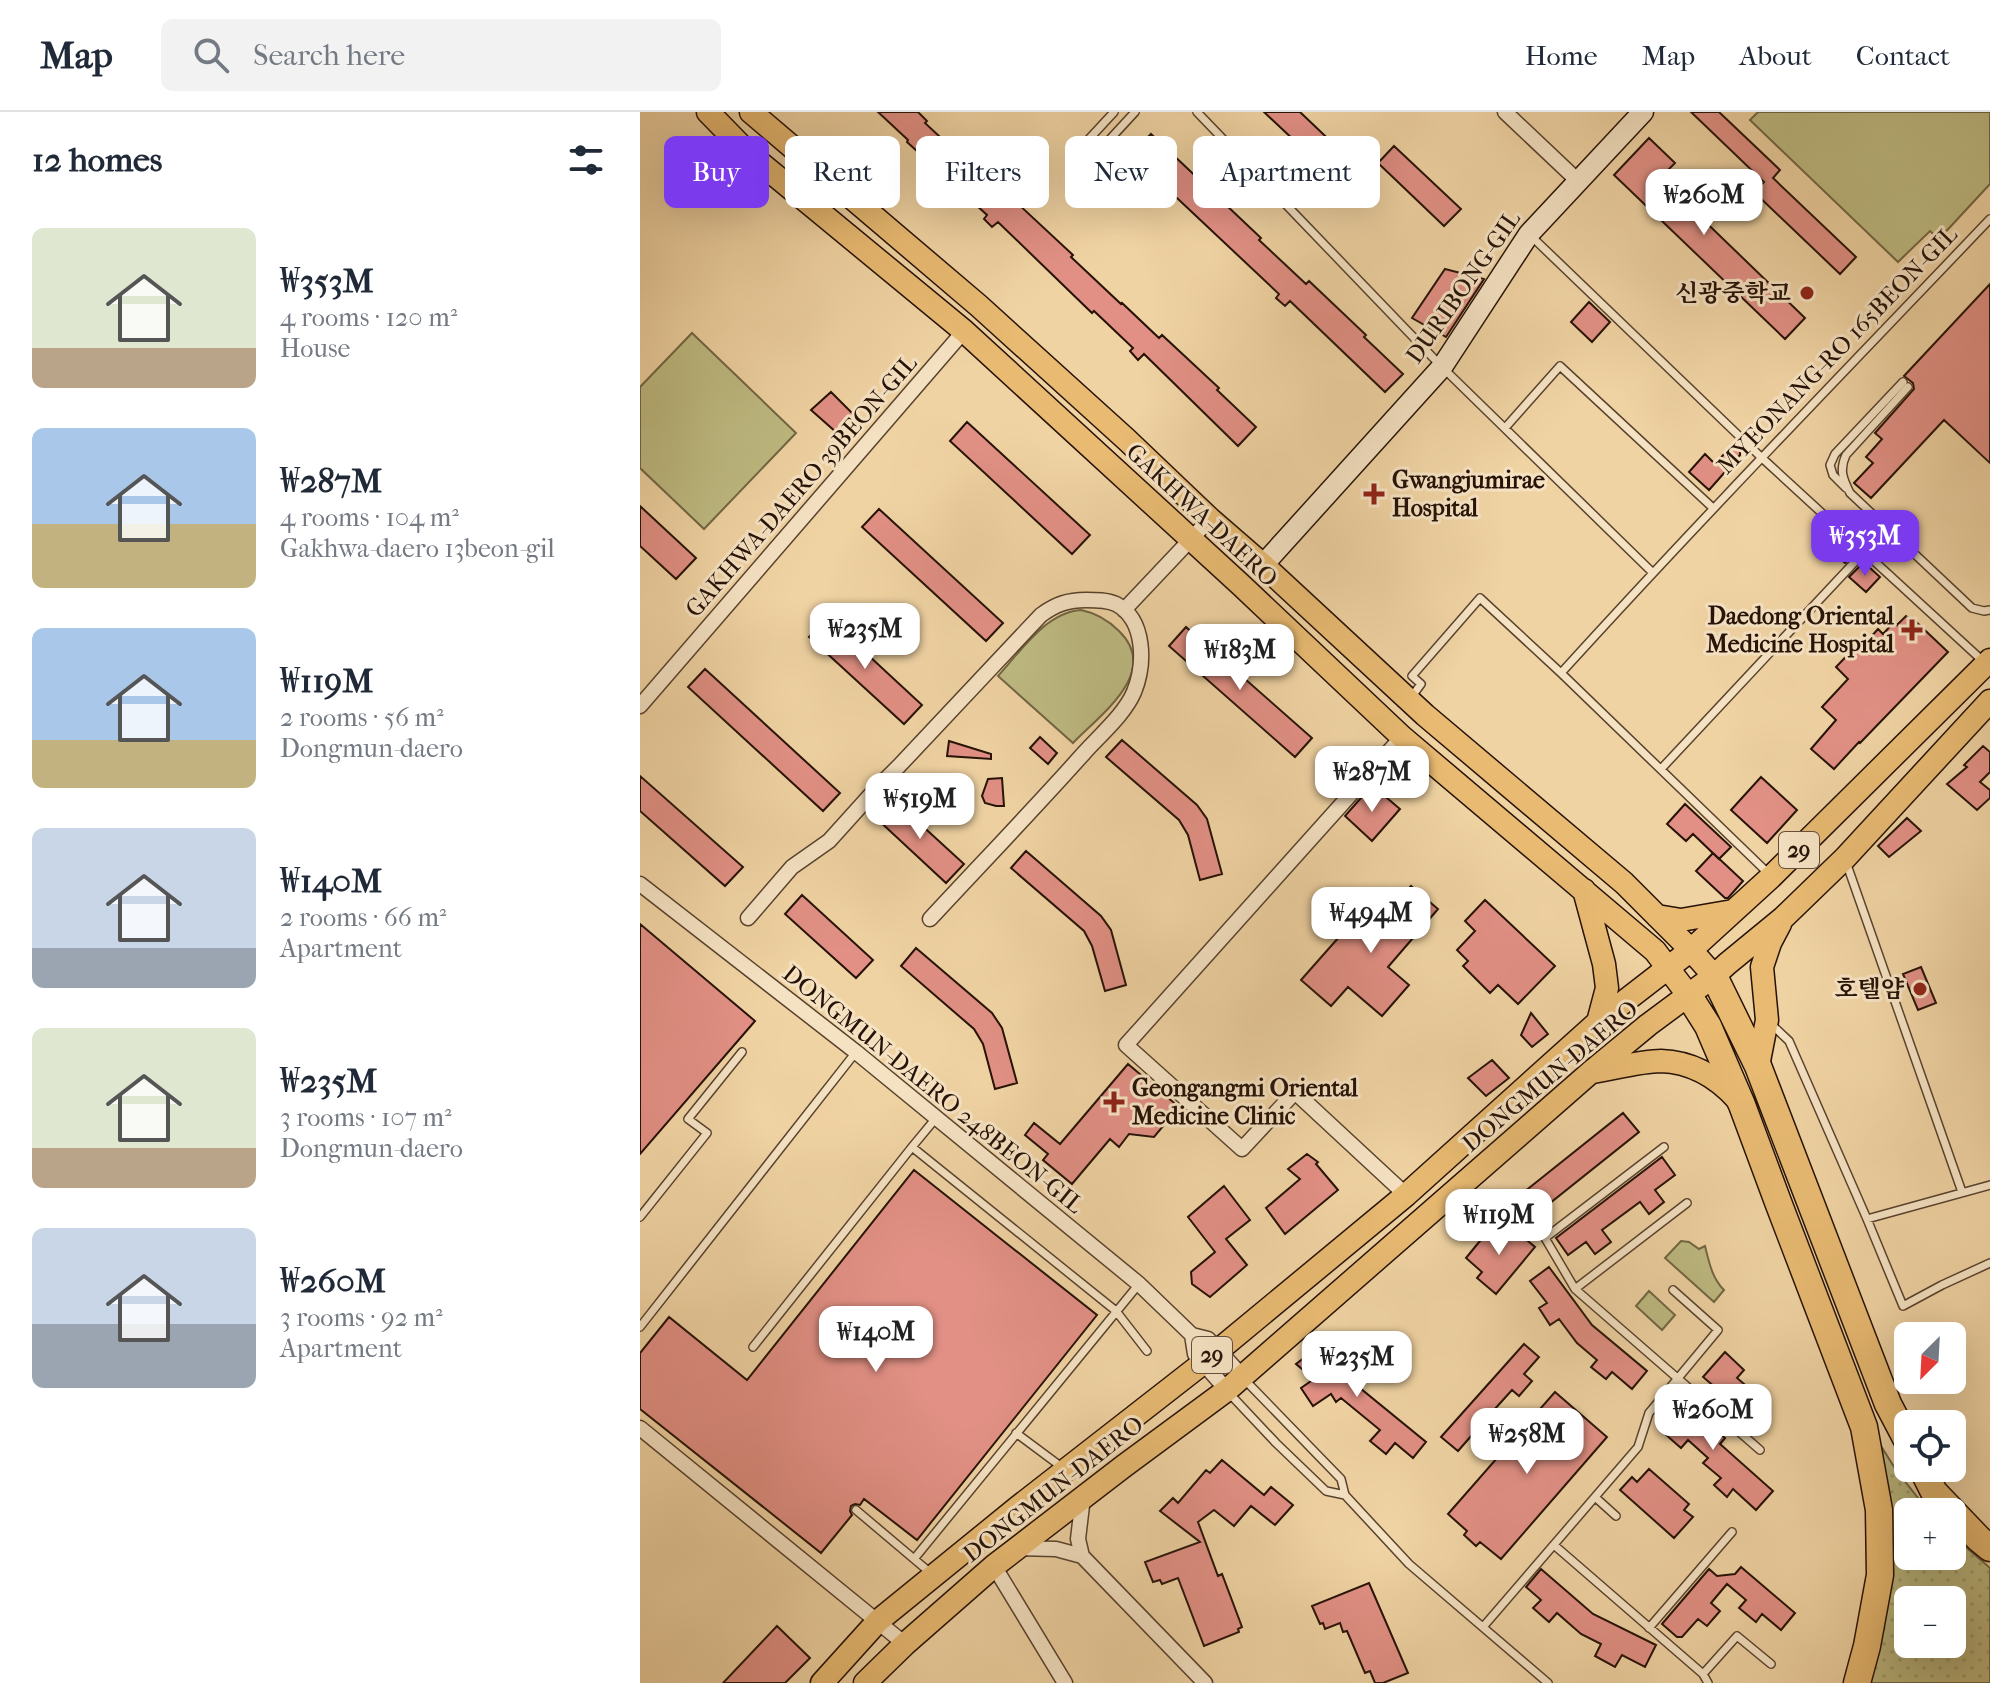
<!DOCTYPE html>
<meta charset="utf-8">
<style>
:root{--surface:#fff;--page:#f2f2f3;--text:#1f2937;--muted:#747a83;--line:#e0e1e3;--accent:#7c3aed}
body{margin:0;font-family:"IM FELL French Canon","Noto Serif KR",serif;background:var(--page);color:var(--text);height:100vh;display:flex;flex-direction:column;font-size:30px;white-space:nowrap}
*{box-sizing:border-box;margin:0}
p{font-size:26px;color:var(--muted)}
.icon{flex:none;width:44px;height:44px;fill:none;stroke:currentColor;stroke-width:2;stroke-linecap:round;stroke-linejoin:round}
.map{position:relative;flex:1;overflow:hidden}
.details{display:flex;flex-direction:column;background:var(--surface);width:640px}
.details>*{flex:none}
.hud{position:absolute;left:24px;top:24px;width:760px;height:72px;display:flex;gap:16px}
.needle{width:52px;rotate:204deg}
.controls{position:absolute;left:1254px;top:1210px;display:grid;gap:16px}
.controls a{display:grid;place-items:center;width:72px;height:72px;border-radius:12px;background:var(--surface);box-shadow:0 8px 32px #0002;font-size:40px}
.price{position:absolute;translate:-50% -68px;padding:0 18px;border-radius:16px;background:#fff;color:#222;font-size:26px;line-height:52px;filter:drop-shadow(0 2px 4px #0008)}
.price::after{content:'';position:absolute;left:50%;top:48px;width:24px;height:18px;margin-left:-12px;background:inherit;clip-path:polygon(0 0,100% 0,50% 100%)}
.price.on{background:var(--accent);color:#fff}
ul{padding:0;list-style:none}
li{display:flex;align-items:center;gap:24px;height:200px;padding:0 32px}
li span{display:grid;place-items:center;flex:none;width:224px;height:160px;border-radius:12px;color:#555}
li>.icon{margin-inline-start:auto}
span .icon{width:96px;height:96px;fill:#fffc;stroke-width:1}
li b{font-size:34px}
h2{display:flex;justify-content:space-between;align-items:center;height:96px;padding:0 32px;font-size:34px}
.chip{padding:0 28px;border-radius:12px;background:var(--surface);box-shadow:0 8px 32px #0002;font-size:28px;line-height:72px}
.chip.on{background:var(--accent);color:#fff}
header{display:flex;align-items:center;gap:48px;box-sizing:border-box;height:112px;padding:0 40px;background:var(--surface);border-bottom:2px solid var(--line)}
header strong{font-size:38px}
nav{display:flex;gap:44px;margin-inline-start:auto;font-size:28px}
.search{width:560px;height:72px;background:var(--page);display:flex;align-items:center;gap:20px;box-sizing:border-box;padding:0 28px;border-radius:12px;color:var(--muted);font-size:30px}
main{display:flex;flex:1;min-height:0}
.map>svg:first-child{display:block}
.grass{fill:url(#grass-dots);stroke:#726644;stroke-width:2;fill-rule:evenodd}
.park{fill:#bebb82;stroke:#726644;stroke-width:2}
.building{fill:#e29085;stroke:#261207;stroke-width:2}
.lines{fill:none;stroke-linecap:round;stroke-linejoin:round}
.lane-casing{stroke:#58422e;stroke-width:10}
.street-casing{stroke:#58422e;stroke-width:17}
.secondary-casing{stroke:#261207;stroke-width:23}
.primary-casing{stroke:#261207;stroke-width:25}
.highway-casing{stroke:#261207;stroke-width:29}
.lane{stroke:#f5e2c3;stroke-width:7}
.street{stroke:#f5e2c3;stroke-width:14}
.secondary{stroke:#f5e2c3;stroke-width:20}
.primary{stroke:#e8ba72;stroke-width:22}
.highway{stroke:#e8ba72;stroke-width:26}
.poi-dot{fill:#8f2418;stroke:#f5e2c3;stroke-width:3}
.labels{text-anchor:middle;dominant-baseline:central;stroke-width:6;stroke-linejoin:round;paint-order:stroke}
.shield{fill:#f5e2c3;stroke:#64503f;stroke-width:2}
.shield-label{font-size:22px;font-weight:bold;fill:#261207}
.street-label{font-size:24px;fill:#261207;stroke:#f5e2c3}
.poi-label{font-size:24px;font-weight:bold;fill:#261207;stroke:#f5e2c3;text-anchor:end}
</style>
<header>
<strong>Map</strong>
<div class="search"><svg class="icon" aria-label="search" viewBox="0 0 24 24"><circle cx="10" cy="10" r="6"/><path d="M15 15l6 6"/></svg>Search here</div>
<nav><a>Home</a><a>Map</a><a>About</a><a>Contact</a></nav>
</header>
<main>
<section class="details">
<h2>12 homes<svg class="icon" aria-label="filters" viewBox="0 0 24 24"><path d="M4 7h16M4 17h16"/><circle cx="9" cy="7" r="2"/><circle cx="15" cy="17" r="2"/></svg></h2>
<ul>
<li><span style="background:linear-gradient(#dfe7d0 75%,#b9a48a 0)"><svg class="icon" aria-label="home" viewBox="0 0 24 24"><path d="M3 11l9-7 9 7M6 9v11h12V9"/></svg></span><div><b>₩353M</b><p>4 rooms · 120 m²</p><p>House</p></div></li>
<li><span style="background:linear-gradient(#a9c7e8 60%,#c2b280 0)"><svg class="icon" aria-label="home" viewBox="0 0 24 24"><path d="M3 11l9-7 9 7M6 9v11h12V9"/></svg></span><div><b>₩287M</b><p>4 rooms · 104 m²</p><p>Gakhwa-daero 13beon-gil</p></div></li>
<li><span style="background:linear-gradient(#a9c7e8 70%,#c2b280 0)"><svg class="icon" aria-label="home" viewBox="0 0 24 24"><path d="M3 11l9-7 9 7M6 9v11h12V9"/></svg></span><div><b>₩119M</b><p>2 rooms · 56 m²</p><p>Dongmun-daero</p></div></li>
<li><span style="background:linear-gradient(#c9d6e8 75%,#9aa5b1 0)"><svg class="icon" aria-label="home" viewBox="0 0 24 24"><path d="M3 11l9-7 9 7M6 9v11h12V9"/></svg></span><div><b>₩140M</b><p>2 rooms · 66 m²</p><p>Apartment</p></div></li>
<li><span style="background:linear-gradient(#dfe7d0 75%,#b9a48a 0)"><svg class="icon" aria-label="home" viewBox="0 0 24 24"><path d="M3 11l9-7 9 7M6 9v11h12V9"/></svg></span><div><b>₩235M</b><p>3 rooms · 107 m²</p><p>Dongmun-daero</p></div></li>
<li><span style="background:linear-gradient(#c9d6e8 60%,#9aa5b1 0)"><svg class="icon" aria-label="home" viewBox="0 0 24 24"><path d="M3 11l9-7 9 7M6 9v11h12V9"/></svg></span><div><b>₩260M</b><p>3 rooms · 92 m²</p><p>Apartment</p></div></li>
</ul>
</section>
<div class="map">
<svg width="1350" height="1571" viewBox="0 0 1350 1571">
<defs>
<pattern id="grass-dots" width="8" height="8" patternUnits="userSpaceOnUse" patternTransform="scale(2)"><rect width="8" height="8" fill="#bebb82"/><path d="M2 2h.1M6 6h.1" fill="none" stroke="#a3a06f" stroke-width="1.8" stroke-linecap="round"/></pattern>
</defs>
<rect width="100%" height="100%" fill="#f0d3a3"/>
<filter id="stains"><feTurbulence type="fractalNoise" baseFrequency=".0025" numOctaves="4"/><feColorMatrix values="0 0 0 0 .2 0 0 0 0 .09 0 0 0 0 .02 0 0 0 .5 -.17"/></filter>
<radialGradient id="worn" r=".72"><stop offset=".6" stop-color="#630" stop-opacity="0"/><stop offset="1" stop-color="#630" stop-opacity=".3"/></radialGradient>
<path class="grass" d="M1236,1326L1256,1358L1289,1400H1268V1444H1312V1423L1350,1456V1571H1229ZM1268,1488H1312V1532H1268Z"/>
<path class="park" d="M1118,0H1350V72L1299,127L1290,119L1258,150L1110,8Z
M52,221L156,321L64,417L0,356V275Z
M441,498C456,501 468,508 479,519C521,560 461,602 433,631L358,564C380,540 406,500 441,498Z
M1041,1129L1049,1130L1059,1137L1065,1134C1069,1150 1072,1166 1084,1178L1074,1190L1025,1146Z
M1009,1179L1035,1203L1022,1218L996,1194Z"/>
<path class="building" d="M238,0H278L287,9L285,11L373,93L376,90L433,143L431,145L481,192L482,191L519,226L522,223L579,276L577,278L616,315L598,334L504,242L498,248L490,239L493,236L454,199L452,201L358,110L352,115L344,107L347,103L267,30L268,28Z
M624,0H660L724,61L707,78Z
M1051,0H1079L1140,58L1133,66L1216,145L1200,162L1114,80L1124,70Z
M511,22L621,126L619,128L666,172L669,169L726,223L724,225L763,262L745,280L650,189L645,194L636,186L639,182L487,39L495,30L499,34Z
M1009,26L1035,51L1020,66L1165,206L1145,227L974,63Z
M754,34L821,97L804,114L738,51Z
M805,157L844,167L806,225L772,206Z
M1350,172V351L1304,308L1231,386L1214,371L1233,351L1226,345L1242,327L1235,321L1274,277L1273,271L1264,264Z
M949,190L970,210L952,230L931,210Z
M191,280L221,310L205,328L171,298Z
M327,310L450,423L432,442L310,329Z
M1095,330L1100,334V343L1069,378L1049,360L1065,342L1075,352Z
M0,394L56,446L36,467L0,434Z
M239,397L363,511L346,529L222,415Z
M1191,418L1204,431L1207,449L1205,451L1180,430Z
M1219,455H1229L1240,465L1226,480L1209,465Z
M1266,504L1270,507L1272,506L1308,540L1220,631L1219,630L1194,657L1171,637L1196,608L1182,595L1208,567L1196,555L1218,532L1222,535L1238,517L1243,522L1254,510L1257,513Z
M187,505L282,593L264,612L169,525Z
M546,515L672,626L655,645L529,534Z
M65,557L200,681L183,699L48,575Z
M400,625L417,641L408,652L390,636Z
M482,628L557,693L567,707L582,762L560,768L548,723L539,708L466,645Z
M309,629L351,642V647L307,644Z
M1343,634L1350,640V660L1340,670L1350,678V686L1337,698L1307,672L1327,655L1324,653Z
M0,664L103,755L85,774L0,699Z
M1121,665L1157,698L1127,731L1091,698Z
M362,666L364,694H356L345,691L342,684L348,667Z
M727,679L740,680L760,697L732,729L705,704Z
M253,687L324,752L306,771L236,706Z
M1045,692L1091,735L1079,747L1053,722L1046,729L1027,712Z
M1267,706L1281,719L1249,745L1238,734Z
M386,739L461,804L471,818L486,873L465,879L452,834L444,819L371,756Z
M1073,741L1103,769L1088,786H1085L1056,759Z
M771,774L798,797L748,855L769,873L742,904L708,875L691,894L661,868L722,799L737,812Z
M162,783L233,848L216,866L145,802Z
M845,788L915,854L878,892L858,873L850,881L823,854L828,849L817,838L835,819L825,809Z
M0,812L115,909L0,1042Z
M276,836L352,901L362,916L377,971L355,977L343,932L334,917L261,854Z
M1281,855L1296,891L1278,898L1263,862Z
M891,901L908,922L892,935L881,923Z
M852,948L869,966L846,984L828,966Z
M488,952L539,995L514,1025L489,1022L479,1035L470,1027L432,1072L403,1048L408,1042L385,1023L394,1011L420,1032Z
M983,1001L999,1020L895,1103L879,1084Z
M667,1042L678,1050L676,1052L698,1078L645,1122L626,1096L660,1067L648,1057Z
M1022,1045L1035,1063L1015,1078L1024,1090L1009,1102L1000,1090L962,1118L971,1130L955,1142L946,1130L928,1143L916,1126Z
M274,1058L457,1203L277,1428L224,1387L220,1393L215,1392L211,1394L210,1399L212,1403L181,1441L0,1297V1241L29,1205L107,1268Z
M584,1074L610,1108L586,1127L607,1153L570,1185L552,1172L551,1160L575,1140L548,1105Z
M853,1113L870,1127L876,1119L895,1135L856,1182L837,1166L842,1160L826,1146Z
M909,1155L952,1213L1007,1259L992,1277L972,1260L966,1267L951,1255L957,1248L937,1231L919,1207L910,1213L899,1196L907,1191L890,1169Z
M884,1232L899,1245L884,1262L892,1269L879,1284L872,1278L844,1309L851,1316L839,1329L832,1323L818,1339L801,1325Z
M708,1233L725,1247L709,1267L786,1330L773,1346L755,1331L746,1342L730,1329L740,1318L701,1286L696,1290L691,1282L673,1294L661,1276L674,1267L656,1252L673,1239L691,1254Z
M1085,1240L1104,1258L1097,1266L1117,1283L1112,1288L1126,1300L1117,1311L1063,1265Z
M915,1280L967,1325L861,1447L840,1430L836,1434L824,1423L827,1419L808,1402Z
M1034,1281L1085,1326L1080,1332L1133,1379L1116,1398L1093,1377L1087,1385L1074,1373L1081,1366L1063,1351L1068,1346L1048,1328L1041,1336L1025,1322L1032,1314L1017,1301Z
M582,1348L624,1383L631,1375L653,1393L635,1413L611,1394L594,1414L574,1398L558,1410L578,1464L582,1462L602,1515L598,1517L599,1520L564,1534L538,1466L522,1472L520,1468L513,1470L505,1450L560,1430L520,1399L533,1386L538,1391L566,1358L570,1361Z
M1009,1357L1049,1392L1044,1398L1053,1405L1034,1426L980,1378L992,1365L997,1370Z
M1101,1455L1155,1501L1141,1518L1122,1502L1116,1510L1099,1496L1106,1488L1087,1472L1071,1491L1080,1499L1067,1514L1058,1507L1042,1525H1037L1022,1512L1069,1457L1077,1464L1095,1462Z
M901,1457L953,1502L1016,1533L1005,1555L982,1543L975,1555L955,1544L961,1532L941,1522L917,1501L909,1510L893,1496L901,1488L886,1475Z
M729,1471L768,1561L743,1571H735L730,1559L725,1561L707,1519L703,1520L700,1511L685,1517L683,1511L680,1512L672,1494Z
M137,1514L170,1546L145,1571H83Z"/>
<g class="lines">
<g class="lane-casing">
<path id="lane" d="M557,0L802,255L1012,460
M437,40L474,0
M448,51L495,0
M891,124L1122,346L1345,551
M1268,275L1206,343C1199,358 1203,367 1210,381L1332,496L1344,499L1350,498
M865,316L920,254L1073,396
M1206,376L1193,363L1190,353L1195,342L1263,270
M921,561C1061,407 1206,258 1350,107
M770,587L781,572L772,564L840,486L921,561L1130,763
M1021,657L1224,440L1248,417
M1206,750L1322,1080
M1131,912L1149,929L1227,1107L1263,1194L1302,1173L1350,1151
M272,1035L476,1199L507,1239
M1024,1035L905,1126L935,1177L1120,1338
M0,1105L67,1021L48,1007L102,940
M1227,1107L1350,1073
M935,1177L1047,1091
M0,1215L216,940
M113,1235L272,1035L296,1006
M603,1266L701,1367L705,1383L769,1452L908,1571
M588,1280L636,1331L686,1379L705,1383
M376,1321L423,1356
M955,1385L976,1404
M216,1398L293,1463
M914,1433L1063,1562L1068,1571
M274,1447L499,1172
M843,1515L998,1335L1009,1301L1078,1218L1033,1178
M1009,1516L1092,1420
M1063,1562L1097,1524L1131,1552"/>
</g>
<g class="street-casing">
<path id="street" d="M865,0L938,69
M484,498L570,407
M0,594L324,219
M762,625L486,933L602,1037L655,980L766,1083
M0,772L216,940L499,1172L552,1223L568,1227L603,1265
M108,806L152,755L189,729L235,678L259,654L401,503C416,492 428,488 446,488C456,488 467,488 476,492C506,508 505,553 494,580C484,603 460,623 444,641C394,697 341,752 290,807
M552,1223L555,1242L587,1278
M0,1316L265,1532
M376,1436L416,1437L442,1444L438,1427L443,1385
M442,1444L565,1571
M354,1454L425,1571"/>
</g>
<g class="secondary-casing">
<path id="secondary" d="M623,453L802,255L889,122L1003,0"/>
</g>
<g class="primary-casing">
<path id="primary" d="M68,0L108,41L324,219L601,473L762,625L1015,839L1049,884
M111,0L339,194L487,328L570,407L623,453L785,603L984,771L1051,838L1074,864
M944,778L964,852L967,876L958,910
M1017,804L1041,808L1093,799
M1118,954L1127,908L1122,855L1130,831L1140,812
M952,960C972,957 1001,949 1021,949C1052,950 1077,965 1097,987
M182,1571L238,1509L377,1396L563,1251L766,1083L958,910L1051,838L1131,765L1350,548
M225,1571L265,1532L354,1454L484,1354L587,1278L951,960L1008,913L1074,864L1087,852L1143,806L1205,746L1350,589"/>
</g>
<g class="highway-casing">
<path id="highway" d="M1074,864L1118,954L1248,1292L1268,1330
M1049,884L1068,914L1102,993L1138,1090L1224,1315L1239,1398L1240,1463L1227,1534L1217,1571
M1282,1356L1294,1380L1339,1427L1350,1436"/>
</g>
<use href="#lane" class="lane"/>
<use href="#street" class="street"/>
<use href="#secondary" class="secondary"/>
<use href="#primary" class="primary"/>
<use href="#highway" class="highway"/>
</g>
<g class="poi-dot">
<circle cx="1167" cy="181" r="8"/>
<path d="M730 370h8v8h8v8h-8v8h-8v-8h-8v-8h8z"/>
<path d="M1268 506h8v8h8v8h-8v8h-8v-8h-8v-8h8z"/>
<circle cx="1280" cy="877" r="8"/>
<path d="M470 978h8v8h8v8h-8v8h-8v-8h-8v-8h8z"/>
</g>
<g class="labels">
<g class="shield">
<rect x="1139" y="720" width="40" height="36" rx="6"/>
<rect x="552" y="1225" width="40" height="36" rx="6"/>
</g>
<g class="shield-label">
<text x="1159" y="738">29</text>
<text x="572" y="1243">29</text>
</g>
<g class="street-label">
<text transform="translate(823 175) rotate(-55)">DURIBONG-GIL</text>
<text transform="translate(1197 238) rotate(-46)">MYEONANG-RO 165BEON-GIL</text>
<text transform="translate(161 374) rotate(-49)">GAKHWA-DAERO 39BEON-GIL</text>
<text transform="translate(562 403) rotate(43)">GAKHWA-DAERO</text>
<text transform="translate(910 964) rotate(-40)">DONGMUN-DAERO</text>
<text transform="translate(293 977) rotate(39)">DONGMUN-DAERO 248BEON-GIL</text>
<text transform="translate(413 1377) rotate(-38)">DONGMUN-DAERO</text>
</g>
<g class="poi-label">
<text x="1151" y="181">신광중학교</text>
<text x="752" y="368" text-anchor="start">Gwangjumirae<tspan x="752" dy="28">Hospital</tspan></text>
<text x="1254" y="504">Daedong Oriental<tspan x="1254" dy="28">Medicine Hospital</tspan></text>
<text x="1264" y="877">호텔얌</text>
<text x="492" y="976" text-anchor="start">Geongangmi Oriental<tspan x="492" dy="28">Medicine Clinic</tspan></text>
</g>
</g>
<rect width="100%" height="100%" filter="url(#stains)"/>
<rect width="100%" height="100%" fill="url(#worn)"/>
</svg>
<div class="controls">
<a><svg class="needle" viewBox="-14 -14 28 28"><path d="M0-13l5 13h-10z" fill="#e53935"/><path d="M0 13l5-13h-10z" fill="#747a83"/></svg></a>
<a><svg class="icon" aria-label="locate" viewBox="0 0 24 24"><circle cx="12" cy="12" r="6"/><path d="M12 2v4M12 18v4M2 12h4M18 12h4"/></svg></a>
<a>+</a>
<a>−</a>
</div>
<b class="price" style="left:1064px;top:125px">₩260M</b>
<b class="price on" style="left:1225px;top:466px">₩353M</b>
<b class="price" style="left:225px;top:559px">₩235M</b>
<b class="price" style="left:600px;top:580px">₩183M</b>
<b class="price" style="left:732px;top:702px">₩287M</b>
<b class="price" style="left:280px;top:729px">₩519M</b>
<b class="price" style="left:731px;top:843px">₩494M</b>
<b class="price" style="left:859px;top:1145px">₩119M</b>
<b class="price" style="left:236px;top:1262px">₩140M</b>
<b class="price" style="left:717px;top:1287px">₩235M</b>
<b class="price" style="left:1073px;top:1340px">₩260M</b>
<b class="price" style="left:887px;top:1364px">₩258M</b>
<div class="hud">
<a class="chip on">Buy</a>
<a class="chip">Rent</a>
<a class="chip">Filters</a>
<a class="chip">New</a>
<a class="chip">Apartment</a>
</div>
</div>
</main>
